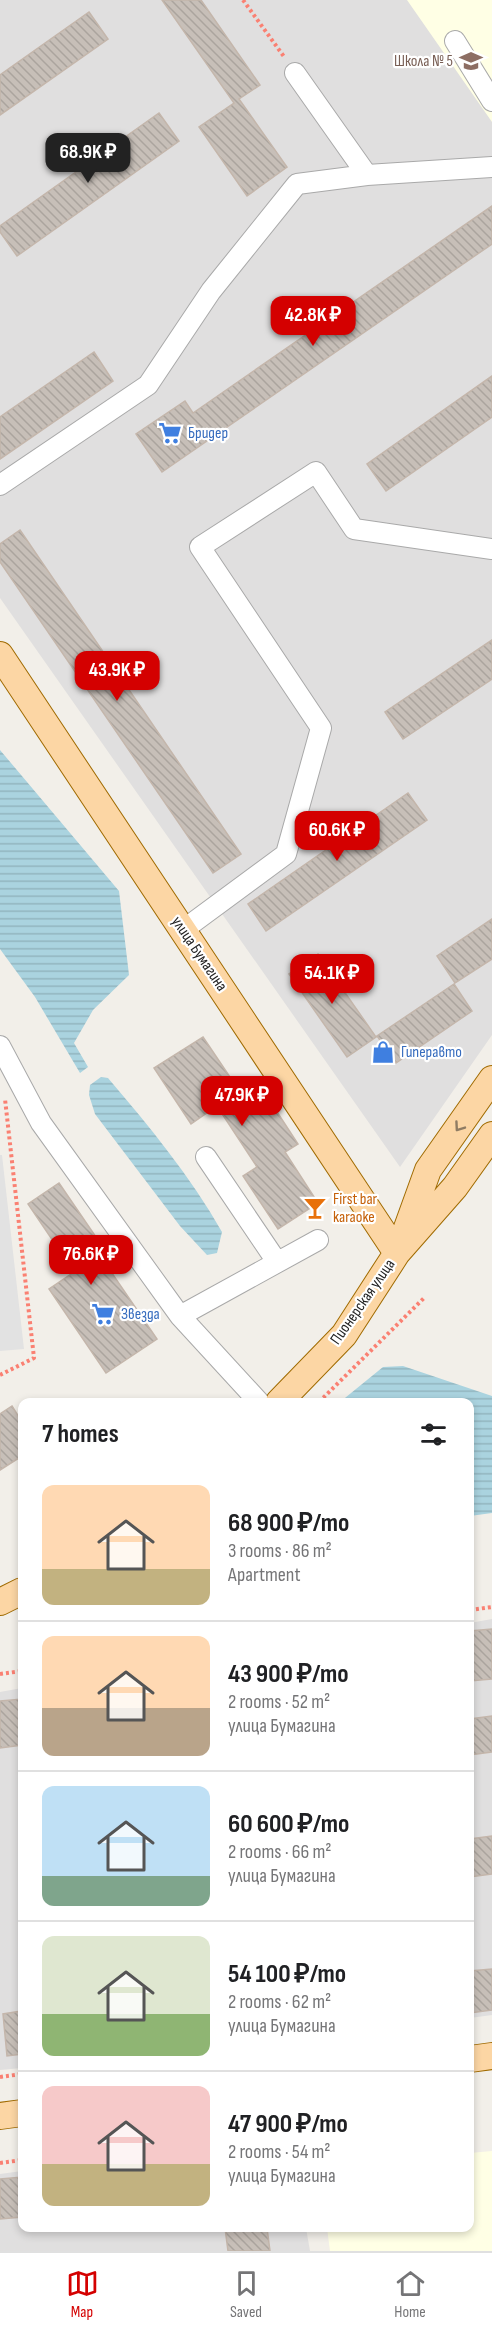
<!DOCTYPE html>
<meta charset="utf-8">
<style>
:root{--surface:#fff;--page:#f6f6f6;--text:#202124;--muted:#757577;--line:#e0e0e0;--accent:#d40000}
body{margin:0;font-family:"Sofia Sans Condensed",sans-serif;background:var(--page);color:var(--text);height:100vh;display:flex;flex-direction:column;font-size:22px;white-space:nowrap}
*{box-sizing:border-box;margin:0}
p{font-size:20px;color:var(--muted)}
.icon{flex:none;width:33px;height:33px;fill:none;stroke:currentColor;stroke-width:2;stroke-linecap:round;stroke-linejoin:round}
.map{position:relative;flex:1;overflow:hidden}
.side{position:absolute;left:18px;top:1398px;width:456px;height:834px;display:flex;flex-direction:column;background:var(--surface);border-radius:12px;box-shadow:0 3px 9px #0003}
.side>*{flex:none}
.price{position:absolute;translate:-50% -51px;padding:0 14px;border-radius:12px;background:var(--accent);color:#fff;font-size:20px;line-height:39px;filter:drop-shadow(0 2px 3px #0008)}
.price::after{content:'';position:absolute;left:50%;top:36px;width:18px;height:14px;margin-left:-9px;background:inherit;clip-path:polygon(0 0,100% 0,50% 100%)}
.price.active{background:#222;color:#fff}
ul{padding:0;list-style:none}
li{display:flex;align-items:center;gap:18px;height:150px;padding:0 24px}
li+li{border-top:2px solid var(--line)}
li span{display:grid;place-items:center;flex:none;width:168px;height:120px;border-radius:12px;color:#555}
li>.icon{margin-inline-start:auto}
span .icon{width:72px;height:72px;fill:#fffc;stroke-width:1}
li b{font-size:26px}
h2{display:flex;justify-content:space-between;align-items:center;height:72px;padding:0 24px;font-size:26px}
.tab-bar{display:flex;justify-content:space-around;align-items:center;height:84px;border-top:2px solid var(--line);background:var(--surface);font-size:16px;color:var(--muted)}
.tab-bar a{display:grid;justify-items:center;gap:3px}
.tab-bar .active{color:var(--accent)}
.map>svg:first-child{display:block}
.residential{fill:#e0dfdf}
.education{fill:#ffffe5}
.parking{fill:#e2e2e2}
.water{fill:url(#water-rules)}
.building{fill:url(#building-back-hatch);stroke:#c4b6ab;stroke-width:1.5}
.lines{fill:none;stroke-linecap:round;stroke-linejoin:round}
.minor-casing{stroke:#a9a9a9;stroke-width:22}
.major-casing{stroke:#a06b00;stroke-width:28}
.path{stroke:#fa8072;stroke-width:4;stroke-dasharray:3 3;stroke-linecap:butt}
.minor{stroke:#fff;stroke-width:20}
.major{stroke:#fcd6a4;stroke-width:26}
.oneway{stroke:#8f7c63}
.labels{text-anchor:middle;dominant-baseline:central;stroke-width:4.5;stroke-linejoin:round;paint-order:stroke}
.education-label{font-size:16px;fill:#785e54;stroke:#fff;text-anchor:end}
.shop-label{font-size:16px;fill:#366cbe;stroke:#fff;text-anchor:start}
.street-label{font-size:16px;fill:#222;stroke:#fff}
.food-label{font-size:16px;fill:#c56008;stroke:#fff;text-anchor:start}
</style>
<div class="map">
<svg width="492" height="2251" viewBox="0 0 492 2251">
<defs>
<pattern id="water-rules" width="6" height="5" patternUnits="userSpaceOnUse" patternTransform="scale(1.5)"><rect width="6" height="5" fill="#aad3df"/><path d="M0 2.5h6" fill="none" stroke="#92b5bf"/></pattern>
<pattern id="building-back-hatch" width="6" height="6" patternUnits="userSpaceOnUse" patternTransform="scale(1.5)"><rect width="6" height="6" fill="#c7bfb8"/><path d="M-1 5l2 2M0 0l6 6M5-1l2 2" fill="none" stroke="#aba49e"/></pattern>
</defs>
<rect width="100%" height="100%" fill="#f2efe9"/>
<path class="residential" d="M0,0H492V1035L400,1167L0,598Z
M492,1619V2015L470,2018V1623Z
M22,1688V2068L0,2070V1692Z
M22,2171V2228H306L310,2251H0V2174Z"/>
<path class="education" d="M407,0H492V122Z
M492,2151V2251H330L327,2228H470V2153Z"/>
<path class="parking" d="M0,1155H2L24,1349L0,1351Z"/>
<path class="water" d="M0,750L119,891L129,975L93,1010L74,1043L88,1067L80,1073L35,997L0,949Z
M101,1077L108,1078C149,1126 191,1177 222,1232L217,1253L207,1255L180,1226L95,1114L89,1095L90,1085Z
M403,1366L492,1396V1513L470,1516V1402H340L383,1367Z"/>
<path class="building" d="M162,0H201L260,85L239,99L287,167L247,196L199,127L234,103Z
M89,12L108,39L0,115V75Z
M159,113L179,141L17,256L0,232V226Z
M492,206V244L162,472L136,434L185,401L193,413Z
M94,352L113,381L0,459V417Z
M492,376V417L386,491L367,464Z
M20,530L241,854L213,873L0,562V544Z
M492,640V679L403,739L385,712Z
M408,793L427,820L266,931L248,904Z
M492,919V959L455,983L437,956Z
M318,954L376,1037L347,1057L289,974Z
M454,984L472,1011L396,1063L377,1036Z
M203,1037L238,1089L255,1078L298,1144L285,1152L318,1203L278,1229L243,1176L257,1167L217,1106L191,1124L154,1068Z
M59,1183L96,1237L90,1241L157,1339L106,1373L49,1289L74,1272L28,1204Z
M12,1406L22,1422V1456L0,1470V1414Z
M492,1629V1679L470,1681V1631Z
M22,1699V1745L0,1748V1701Z
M492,1716V1752L470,1755V1719Z
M492,1836V1874L470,1877V1839Z
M492,1969V2010L470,2013V1971Z
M22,2011V2054L7,2056L3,2014Z
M22,2177V2217L0,2219V2179Z
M225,2228H267L270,2251H228Z"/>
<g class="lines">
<g class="minor-casing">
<path id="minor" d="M455,41L492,101
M295,73L367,175
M0,485L148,385L211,291L297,184L367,175L492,167
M183,930L286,854L321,728L200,547L316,472L354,529L492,549
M0,1046L41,1123L180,1316L259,1402
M206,1157L277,1262
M180,1316L318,1240"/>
</g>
<g class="major-casing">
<path id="major" d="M0,655L397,1253
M403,1239L428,1170L492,1079
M279,1402L344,1335L397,1253L455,1187L492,1135
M0,1602L22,1591
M470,2059L492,2056
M0,2116L22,2113"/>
</g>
<path class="path" d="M243,0L285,58
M0,1375L34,1358L5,1099
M319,1402L424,1298
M470,1610L492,1607
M0,1674L22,1671
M0,2077L22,2074
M0,2163L22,2160"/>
<use href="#minor" class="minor"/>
<use href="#major" class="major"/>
</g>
<defs><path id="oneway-chevron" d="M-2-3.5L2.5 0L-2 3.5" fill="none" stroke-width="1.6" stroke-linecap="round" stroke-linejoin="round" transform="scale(1.5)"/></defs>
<use class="oneway" href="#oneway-chevron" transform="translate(459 1127) rotate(125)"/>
<defs>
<g id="school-bare" transform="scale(1.8)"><path d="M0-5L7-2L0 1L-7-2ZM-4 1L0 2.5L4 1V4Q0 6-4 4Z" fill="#8d6e63" stroke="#fff" stroke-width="2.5" paint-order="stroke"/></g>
<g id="supermarket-bare" transform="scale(1.8)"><path d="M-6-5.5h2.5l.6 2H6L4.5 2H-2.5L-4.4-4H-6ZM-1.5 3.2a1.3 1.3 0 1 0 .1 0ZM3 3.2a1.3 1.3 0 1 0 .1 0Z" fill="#3f7fe0" stroke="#fff" stroke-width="2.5" paint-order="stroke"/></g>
<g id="shop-bare" transform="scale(1.8)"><path d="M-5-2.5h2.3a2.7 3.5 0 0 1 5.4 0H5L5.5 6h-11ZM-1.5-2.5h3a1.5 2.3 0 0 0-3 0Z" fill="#3f7fe0" stroke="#fff" stroke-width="2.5" paint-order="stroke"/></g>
<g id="bar-bare" transform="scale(1.8)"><path d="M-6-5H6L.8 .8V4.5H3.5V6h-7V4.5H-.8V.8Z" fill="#e8710a" stroke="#fff" stroke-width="2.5" paint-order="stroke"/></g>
</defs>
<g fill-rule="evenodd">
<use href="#school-bare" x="471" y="61"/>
<use href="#supermarket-bare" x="170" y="433"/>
<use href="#shop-bare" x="383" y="1052"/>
<use href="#bar-bare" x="315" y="1208"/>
<use href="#supermarket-bare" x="103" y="1314"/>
</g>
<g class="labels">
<g class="education-label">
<text x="453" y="61">Школа № 5</text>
</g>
<g class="shop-label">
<text x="188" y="433">Бридер</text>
<text x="401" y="1052">Гиперавто</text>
<text x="121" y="1314">Звезда</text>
</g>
<g class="street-label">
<text transform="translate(199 954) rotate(56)">улица Бумагина</text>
<text transform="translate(363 1302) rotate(-55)">Пионерская улица</text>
</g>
<g class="food-label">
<text x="333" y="1199">First bar<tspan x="333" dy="18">karaoke</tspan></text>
</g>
</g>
</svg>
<b class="price active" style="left:88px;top:184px">68.9K ₽</b>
<b class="price" style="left:313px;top:347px">42.8K ₽</b>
<b class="price" style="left:117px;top:702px">43.9K ₽</b>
<b class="price" style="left:337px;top:862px">60.6K ₽</b>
<b class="price" style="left:332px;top:1005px">54.1K ₽</b>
<b class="price" style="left:242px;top:1127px">47.9K ₽</b>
<b class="price" style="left:91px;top:1286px">76.6K ₽</b>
<section class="side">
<h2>7 homes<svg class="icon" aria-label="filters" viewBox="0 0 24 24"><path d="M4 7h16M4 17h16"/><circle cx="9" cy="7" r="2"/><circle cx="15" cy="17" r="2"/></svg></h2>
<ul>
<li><span style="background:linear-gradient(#ffd9b3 70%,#c2b280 0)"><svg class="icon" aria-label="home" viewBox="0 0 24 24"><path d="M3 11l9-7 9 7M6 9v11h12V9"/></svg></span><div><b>68 900 ₽/mo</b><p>3 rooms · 86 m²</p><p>Apartment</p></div></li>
<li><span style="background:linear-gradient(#ffd9b3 60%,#b9a48a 0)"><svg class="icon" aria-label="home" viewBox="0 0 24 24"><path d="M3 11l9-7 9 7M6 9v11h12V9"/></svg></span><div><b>43 900 ₽/mo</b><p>2 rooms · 52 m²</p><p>улица Бумагина</p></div></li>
<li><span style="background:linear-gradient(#bfe0f5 75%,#7fa58c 0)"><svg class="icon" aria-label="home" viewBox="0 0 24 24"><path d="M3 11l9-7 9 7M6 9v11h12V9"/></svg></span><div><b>60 600 ₽/mo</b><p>2 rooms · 66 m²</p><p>улица Бумагина</p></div></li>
<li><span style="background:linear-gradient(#dfe7d0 65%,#8fb573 0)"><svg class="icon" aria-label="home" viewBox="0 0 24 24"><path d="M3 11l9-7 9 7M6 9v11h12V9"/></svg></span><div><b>54 100 ₽/mo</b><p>2 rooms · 62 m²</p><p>улица Бумагина</p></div></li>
<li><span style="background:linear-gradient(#f6c9c9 65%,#c2b280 0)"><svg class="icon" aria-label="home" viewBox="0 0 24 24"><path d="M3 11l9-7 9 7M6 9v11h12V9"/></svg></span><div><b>47 900 ₽/mo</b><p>2 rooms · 54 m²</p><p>улица Бумагина</p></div></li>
</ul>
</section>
</div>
<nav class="tab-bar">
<a class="active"><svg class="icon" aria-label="map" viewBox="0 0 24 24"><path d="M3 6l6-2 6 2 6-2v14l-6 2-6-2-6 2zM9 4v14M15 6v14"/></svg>Map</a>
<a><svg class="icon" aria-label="saved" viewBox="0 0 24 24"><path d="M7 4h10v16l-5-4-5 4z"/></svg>Saved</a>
<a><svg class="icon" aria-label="home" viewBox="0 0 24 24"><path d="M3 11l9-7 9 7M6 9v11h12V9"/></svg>Home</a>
</nav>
